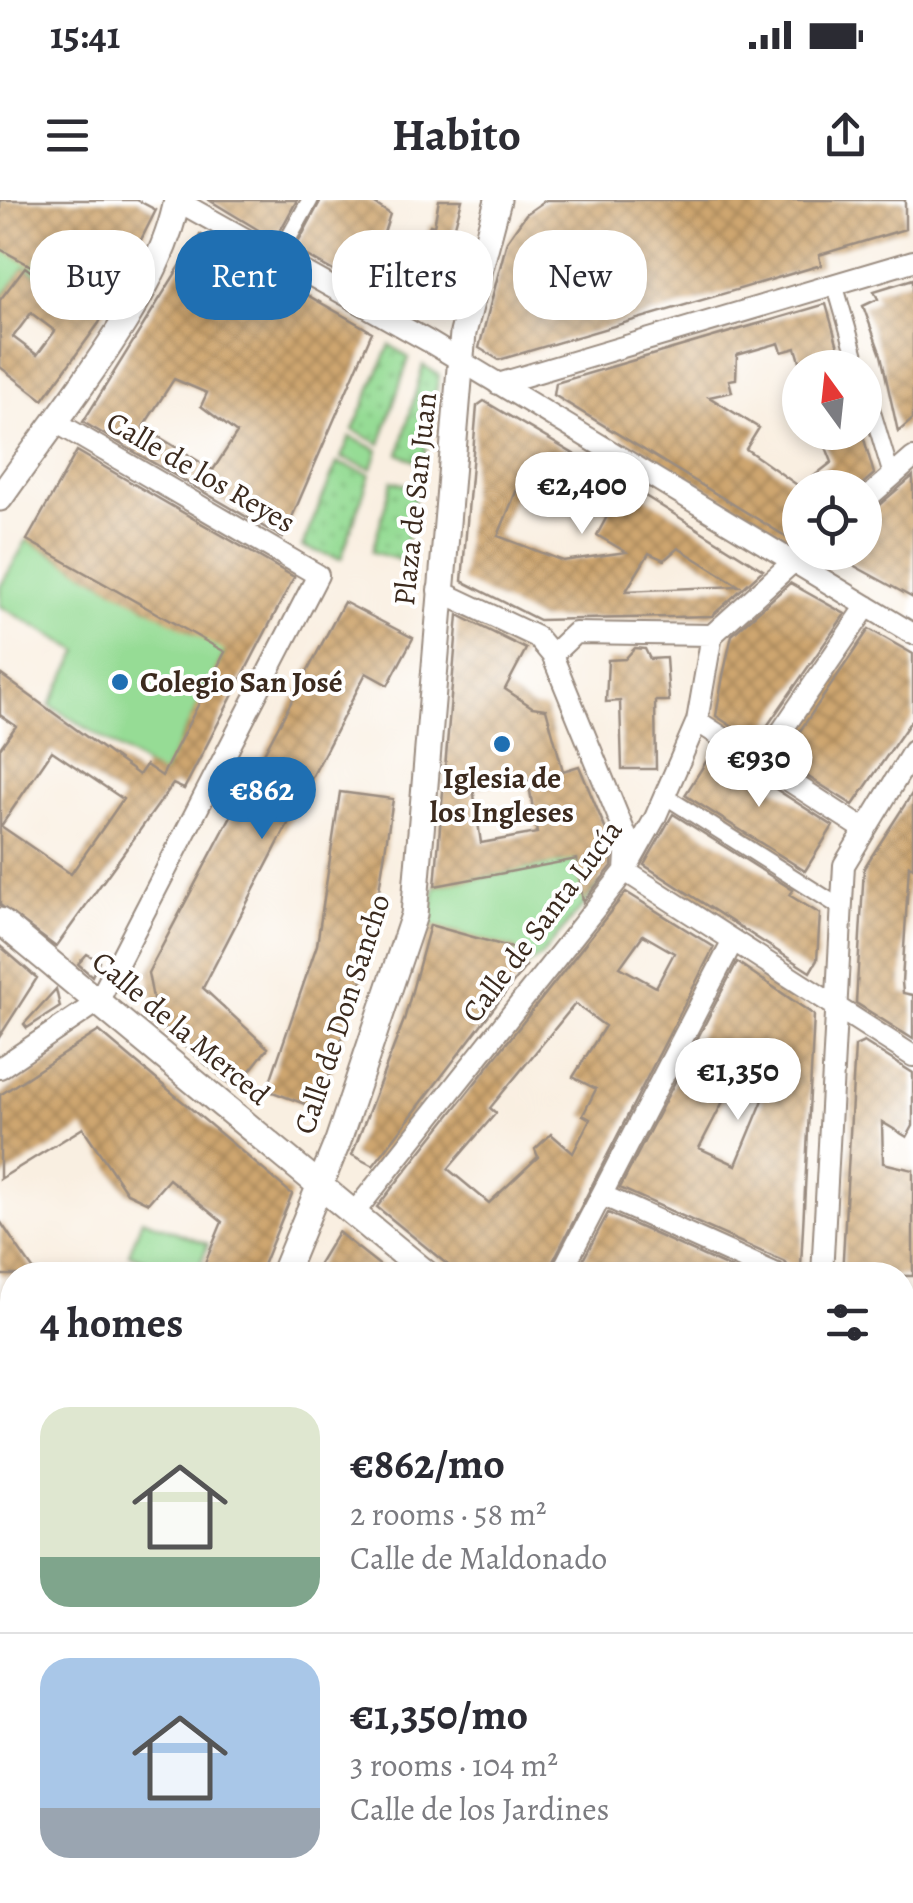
<!DOCTYPE html>
<meta charset="utf-8">
<style>
:root{--surface:#fff;--page:#f7f7f7;--text:#2b2b33;--muted:#7c7c81;--line:#e1e1e2;--accent:#1f6fb2}
body{margin:0;font-family:Alegreya,serif;background:var(--page);color:var(--text);height:100vh;display:flex;flex-direction:column;font-size:38px;white-space:nowrap}
*{box-sizing:border-box;margin:0}
p{font-size:32px;color:var(--muted)}
.icon{flex:none;width:55px;height:55px;fill:none;stroke:currentColor;stroke-width:2;stroke-linecap:round;stroke-linejoin:round}
.map{position:relative;flex:1;overflow:hidden}
.panel{position:absolute;left:0px;top:1062px;width:915px;height:642px;display:flex;flex-direction:column;background:var(--surface);border-radius:40px 40px 0 0;box-shadow:0 5px 15px #0003}
.panel>*{flex:none}
.top-card{position:absolute;left:30px;top:30px;width:855px;height:90px;display:flex;gap:20px}
.needle{width:65px;rotate:345deg}
.tools{position:absolute;left:782px;top:150px;display:grid;gap:20px}
.tools a{display:grid;place-items:center;width:100px;height:100px;border-radius:50%;background:var(--surface);box-shadow:0 5px 15px #0003;font-size:50px}
.price{position:absolute;translate:-50% -85px;padding:0 22px;border-radius:35px;background:#fff;color:#222;font-size:32px;line-height:65px;filter:drop-shadow(0 2px 5px #0008)}
.price::after{content:'';position:absolute;left:50%;top:60px;width:30px;height:22px;margin-left:-15px;background:inherit;clip-path:polygon(0 0,100% 0,50% 100%)}
.price.selected{background:var(--accent);color:#fff}
ul{padding:0;list-style:none}
li{display:flex;align-items:center;gap:30px;height:250px;padding:0 40px}
li+li{border-top:2px solid var(--line)}
li span{display:grid;place-items:center;flex:none;width:280px;height:200px;border-radius:30px;color:#555}
li>.icon{margin-inline-start:auto}
span .icon{width:120px;height:120px;fill:#fffc;stroke-width:1}
li b{font-size:42px}
h2{display:flex;justify-content:space-between;align-items:center;height:120px;padding:0 40px;font-size:42px}
.tag{padding:0 35px;border-radius:40px;background:var(--surface);box-shadow:0 5px 15px #0003;font-size:35px;line-height:90px}
.tag.selected{background:var(--accent);color:#fff}
.status{display:flex;justify-content:space-between;align-items:center;height:70px;padding:0 50px;background:var(--surface);direction:ltr}
.status svg{height:28px;fill:currentColor}
header{display:flex;justify-content:space-between;align-items:center;height:130px;padding:0 40px;background:var(--surface);font-size:45px;font-weight:700}
.map>svg:first-child{display:block}
.grass{fill:url(#grass-dots);stroke:#68835a;stroke-width:2.5}
.park{fill:url(#park-crowns);stroke:#68835a;stroke-width:2.5}
.garden{fill:#96dc95;stroke:#68835a;stroke-width:2.5}
.building{fill:url(#building-cross-hatch);fill-rule:evenodd}
.lines{fill:none;stroke-linecap:round;stroke-linejoin:round}
.service-casing{stroke:#9a8c80;stroke-width:14}
.pedestrian-casing{stroke:#9a8c80;stroke-width:19}
.minor-casing{stroke:#9a8c80;stroke-width:24}
.tertiary-casing{stroke:#9a8c80;stroke-width:29}
.service{stroke:#fff;stroke-width:10}
.pedestrian{stroke:#fff;stroke-width:15}
.minor{stroke:#fff;stroke-width:20}
.tertiary{stroke:#fff;stroke-width:25}
.poi-dot{fill:#1f6fb2;stroke:#fff;stroke-width:4}
.labels{text-anchor:middle;dominant-baseline:central;stroke-width:8;stroke-linejoin:round;paint-order:stroke}
.street-label{font-size:30px;fill:#3b2a1e;stroke:#fff}
.poi-label{font-size:30px;font-weight:bold;fill:#3b2a1e;stroke:#fff;text-anchor:start}
</style>
<div class="status"><b>15:41</b><svg viewBox="0 0 49 12"><path d="M0 12V9h3v3zM5 12V6h3v6zM10 12V3h3v9zM15 12V0h3v12zM26 1h20v11H26zM47 4h2v5h-2z"/></svg></div>
<header><svg class="icon" aria-label="menu" viewBox="0 0 24 24"><path d="M4 6h16M4 12h16M4 18h16"/></svg>Habito<svg class="icon" aria-label="share" viewBox="0 0 24 24"><path d="M12 15V3M7 8l5-5 5 5M5 13v7h14v-7"/></svg></header>
<div class="map">
<svg width="913" height="1703" viewBox="0 0 913 1703">
<defs>
<pattern id="grass-dots" width="8" height="8" patternUnits="userSpaceOnUse" patternTransform="scale(2.5)"><rect width="8" height="8" fill="#96dc95"/><path d="M2 2h.1M6 6h.1" fill="none" stroke="#82bd80" stroke-width="1.8" stroke-linecap="round"/></pattern>
<pattern id="park-crowns" width="20" height="18" patternUnits="userSpaceOnUse" patternTransform="scale(2.5)"><rect width="20" height="18" fill="#96dc95"/><path d="M2 6a3 3 0 1 1 6 0M12 15a3 3 0 1 1 6 0" fill="none" stroke="#82bd80"/></pattern>
<pattern id="building-cross-hatch" width="8" height="8" patternUnits="userSpaceOnUse" patternTransform="scale(2.5)"><rect width="8" height="8" fill="#cea670"/><path d="M0 0l8 8M0 8l8-8" fill="none" stroke="#a8875b"/></pattern>
</defs>
<rect width="100%" height="100%" fill="#fff"/>
<filter id="ink" filterUnits="userSpaceOnUse"><feTurbulence type="fractalNoise" baseFrequency=".01" numOctaves="2"/><feDisplacementMap in="SourceGraphic" scale="20" xChannelSelector="R" yChannelSelector="G"/><feConvolveMatrix kernelMatrix="1 2 1 2 8 2 1 2 1" color-interpolation-filters="sRGB"/></filter>
<filter id="wash" filterUnits="userSpaceOnUse"><feTurbulence type="fractalNoise" baseFrequency=".0048" numOctaves="4" result="noise"/><feDisplacementMap in="SourceGraphic" scale="40" xChannelSelector="R" yChannelSelector="G"/><feGaussianBlur stdDeviation="2.25" result="paint"/><feColorMatrix in="noise" values="0 0 0 0 0 0 0 0 0 0 0 0 0 0 0 0 0 1.4 0 .05"/><feComposite in="paint" operator="in"/></filter>
<g filter="url(#wash)">
<rect width="100%" height="100%" fill="#f9efe1"/>
<path class="grass" d="M390,145L409,158L380,244L353,230Z
M423,165L439,175L423,265L399,254Z
M337,263L370,274L341,359L302,347Z
M392,281L416,288L403,361L372,352Z"/>
<path class="park" d="M350,237L378,250L372,269L341,258Z
M903,1311L913,1320V1517L903,1525Z"/>
<path class="garden" d="M0,0L113,16L87,71L71,67L58,92L25,67L0,100Z
M27,340L226,451L162,576L50,505L79,451L0,406V387Z
M577,659L583,700L603,682L540,757L526,766L513,762L515,749L430,725L435,686Z
M142,1019L208,1044L196,1075H184L129,1054Z"/>
<g id="blocks">
<path class="building" d="M0,0H137L156,10L99,123L43,200L0,167V100L25,67L77,107L68,72L71,67L104,56L54,31L33,67L0,49ZM31,113L55,131L37,155L13,137Z
M209,0H297L275,40Z
M321,0H369L390,14L373,67L413,76L430,25L434,26L439,0H462L434,103L408,114L295,49Z
M546,0H905V29L819,55L821,65L499,160L479,148L507,41L526,14Z
M200,34L372,132L283,338L83,222ZM174,179L207,193L201,206L237,233L213,270L143,227Z
M913,79V219L898,232L881,155L863,106L878,99L874,91Z
M826,104L844,168H811L809,159L800,161L796,148L782,152L779,143L737,155L736,179L729,180L732,192L709,197L759,228L746,249L800,287L832,262L820,232H862L874,274L858,288H800V339L795,342L554,195L556,183Z
M484,201L650,299L763,370L712,416L539,420L462,381L477,206ZM528,262L592,305L610,311L597,335L626,352L563,361L498,336ZM678,348L688,354L739,386L626,391L649,353L664,360Z
M77,251L294,377L184,589L173,584L56,747L0,705V548L16,526L0,515V474L139,575L146,565L162,576L225,452L27,340ZM52,551L123,599L71,674L1,626Z
M913,276V398L829,352H865V317Z
M790,383L845,414L756,542L716,516L723,476L732,435Z
M344,402L413,438L388,485L366,473L203,788L268,848L235,889L158,824L148,773Z
M458,415L526,449L505,489L532,507L546,509L563,571L579,566L613,647L612,666L583,702L577,659L435,686ZM528,579L537,633L481,643L473,588Z
M869,429L913,454V518L853,605L783,561V556Z
M635,448L645,449L650,459L666,458L669,501H655L656,569H622L620,501L606,502L608,460L625,459Z
M714,549L833,626L805,671L685,595Z
M340,592L393,599L368,762L318,909L267,890L317,745Z
M913,592V668L909,665L902,782L903,793L913,795V839L856,803L864,668Z
M673,614L793,690L789,695L820,714L817,760L810,772L644,665Z
M626,692L714,747L546,1075H460L377,1007ZM643,735L674,753L656,787L620,767ZM575,804L605,826L573,877L596,889L583,915L590,919L573,953L551,934L535,949L538,957L489,1003L448,969L496,913L490,908Z
M430,725L516,749L513,762L526,766L373,966L352,955L404,820Z
M0,746L37,778L0,836Z
M87,754L99,761L92,776L78,764Z
M737,762L814,815L801,1066L792,1072L785,1062L620,988ZM731,886L763,900L736,965L699,948Z
M56,789L60,807L27,828L24,824Z
M99,831L292,994L259,1075H200L222,1022L169,979L148,1003L127,993L83,928L0,979V895Z
M864,842L913,873V926L907,937L882,922L883,963L913,970V1076L842,1075L855,846Z
M608,1013L746,1075H575Z
M0,1021L18,1048L37,1075H0Z
M338,1032L349,1041L392,1075H312Z"/>
</g>
</g>
<g filter="url(#ink)">
<use href="#blocks" fill-opacity="0" stroke="#9a8c80" stroke-width="2.5"/>
<g class="lines">
<g class="service-casing">
<path id="service" d="M902,1481L906,1477"/>
</g>
<g class="pedestrian-casing">
<path id="pedestrian" d="M278,57L310,0
M835,85L859,168
M865,187L892,277
M665,596L840,707"/>
</g>
<g class="minor-casing">
<path id="minor" d="M176,0L428,141L913,434
M498,184L913,61
M865,300L913,258
M438,390L537,437L552,455L627,638L625,671L913,856
M552,455L575,433L712,435
M697,521L865,630
M759,564L867,406
M0,868L98,802L318,375L54,221
M604,996L779,1075
M354,1013L625,671L655,618L697,521L712,435L804,352
M560,1075L733,741
M822,1075L844,665L913,551
M0,1321L12,1322
M0,1702L94,1692
M488,1703L489,1692"/>
</g>
<g class="tertiary-casing">
<path id="tertiary" d="M0,298C57,215 159,98 177,0
M0,721L428,1075
M283,1075L338,941L414,715L463,133L498,0
M902,1273L913,1251
M902,1303L913,1311
M0,1427L12,1486
M902,1535L913,1527
M56,1692L58,1703
M229,1692L232,1703
M802,1692L806,1703
M600,1703L605,1692"/>
</g>
<use href="#service" class="service"/>
<use href="#pedestrian" class="pedestrian"/>
<use href="#minor" class="minor"/>
<use href="#tertiary" class="tertiary"/>
</g>
</g>
<g class="poi-dot">
<circle cx="120" cy="482" r="10"/>
<circle cx="502" cy="544" r="10"/>
</g>
<g class="labels">
<g class="street-label">
<text transform="translate(201 272) rotate(30)">Calle de los Reyes</text>
<text transform="translate(415 299) rotate(-84)">Plaza de San Juan</text>
<text transform="translate(542 721) rotate(-53)">Calle de Santa Lucía</text>
<text transform="translate(342 814) rotate(-72)">Calle de Don Sancho</text>
<text transform="translate(181 828) rotate(40)">Calle de la Merced</text>
</g>
<g class="poi-label">
<text x="140" y="482">Colegio San José</text>
<text x="502" y="578" text-anchor="middle">Iglesia de<tspan x="502" dy="34">los Ingleses</tspan></text>
</g>
</g>
</svg>
<div class="tools">
<a><svg class="needle" viewBox="-14 -14 28 28"><path d="M0-13l5 13h-10z" fill="#e53935"/><path d="M0 13l5-13h-10z" fill="#7c7c81"/></svg></a>
<a><svg class="icon" aria-label="locate" viewBox="0 0 24 24"><circle cx="12" cy="12" r="6"/><path d="M12 2v4M12 18v4M2 12h4M18 12h4"/></svg></a>
</div>
<b class="price" style="left:582px;top:337px">€2,400</b>
<b class="price" style="left:759px;top:610px">€930</b>
<b class="price selected" style="left:262px;top:642px">€862</b>
<b class="price" style="left:738px;top:923px">€1,350</b>
<div class="top-card">
<a class="tag">Buy</a>
<a class="tag selected">Rent</a>
<a class="tag">Filters</a>
<a class="tag">New</a>
</div>
<section class="panel">
<h2>4 homes<svg class="icon" aria-label="filters" viewBox="0 0 24 24"><path d="M4 7h16M4 17h16"/><circle cx="9" cy="7" r="2"/><circle cx="15" cy="17" r="2"/></svg></h2>
<ul>
<li><span style="background:linear-gradient(#dfe7d0 75%,#7fa58c 0)"><svg class="icon" aria-label="home" viewBox="0 0 24 24"><path d="M3 11l9-7 9 7M6 9v11h12V9"/></svg></span><div><b>€862/mo</b><p>2 rooms · 58 m²</p><p>Calle de Maldonado</p></div></li>
<li><span style="background:linear-gradient(#a9c7e8 75%,#9aa5b1 0)"><svg class="icon" aria-label="home" viewBox="0 0 24 24"><path d="M3 11l9-7 9 7M6 9v11h12V9"/></svg></span><div><b>€1,350/mo</b><p>3 rooms · 104 m²</p><p>Calle de los Jardines</p></div></li>
</ul>
</section>
</div>
